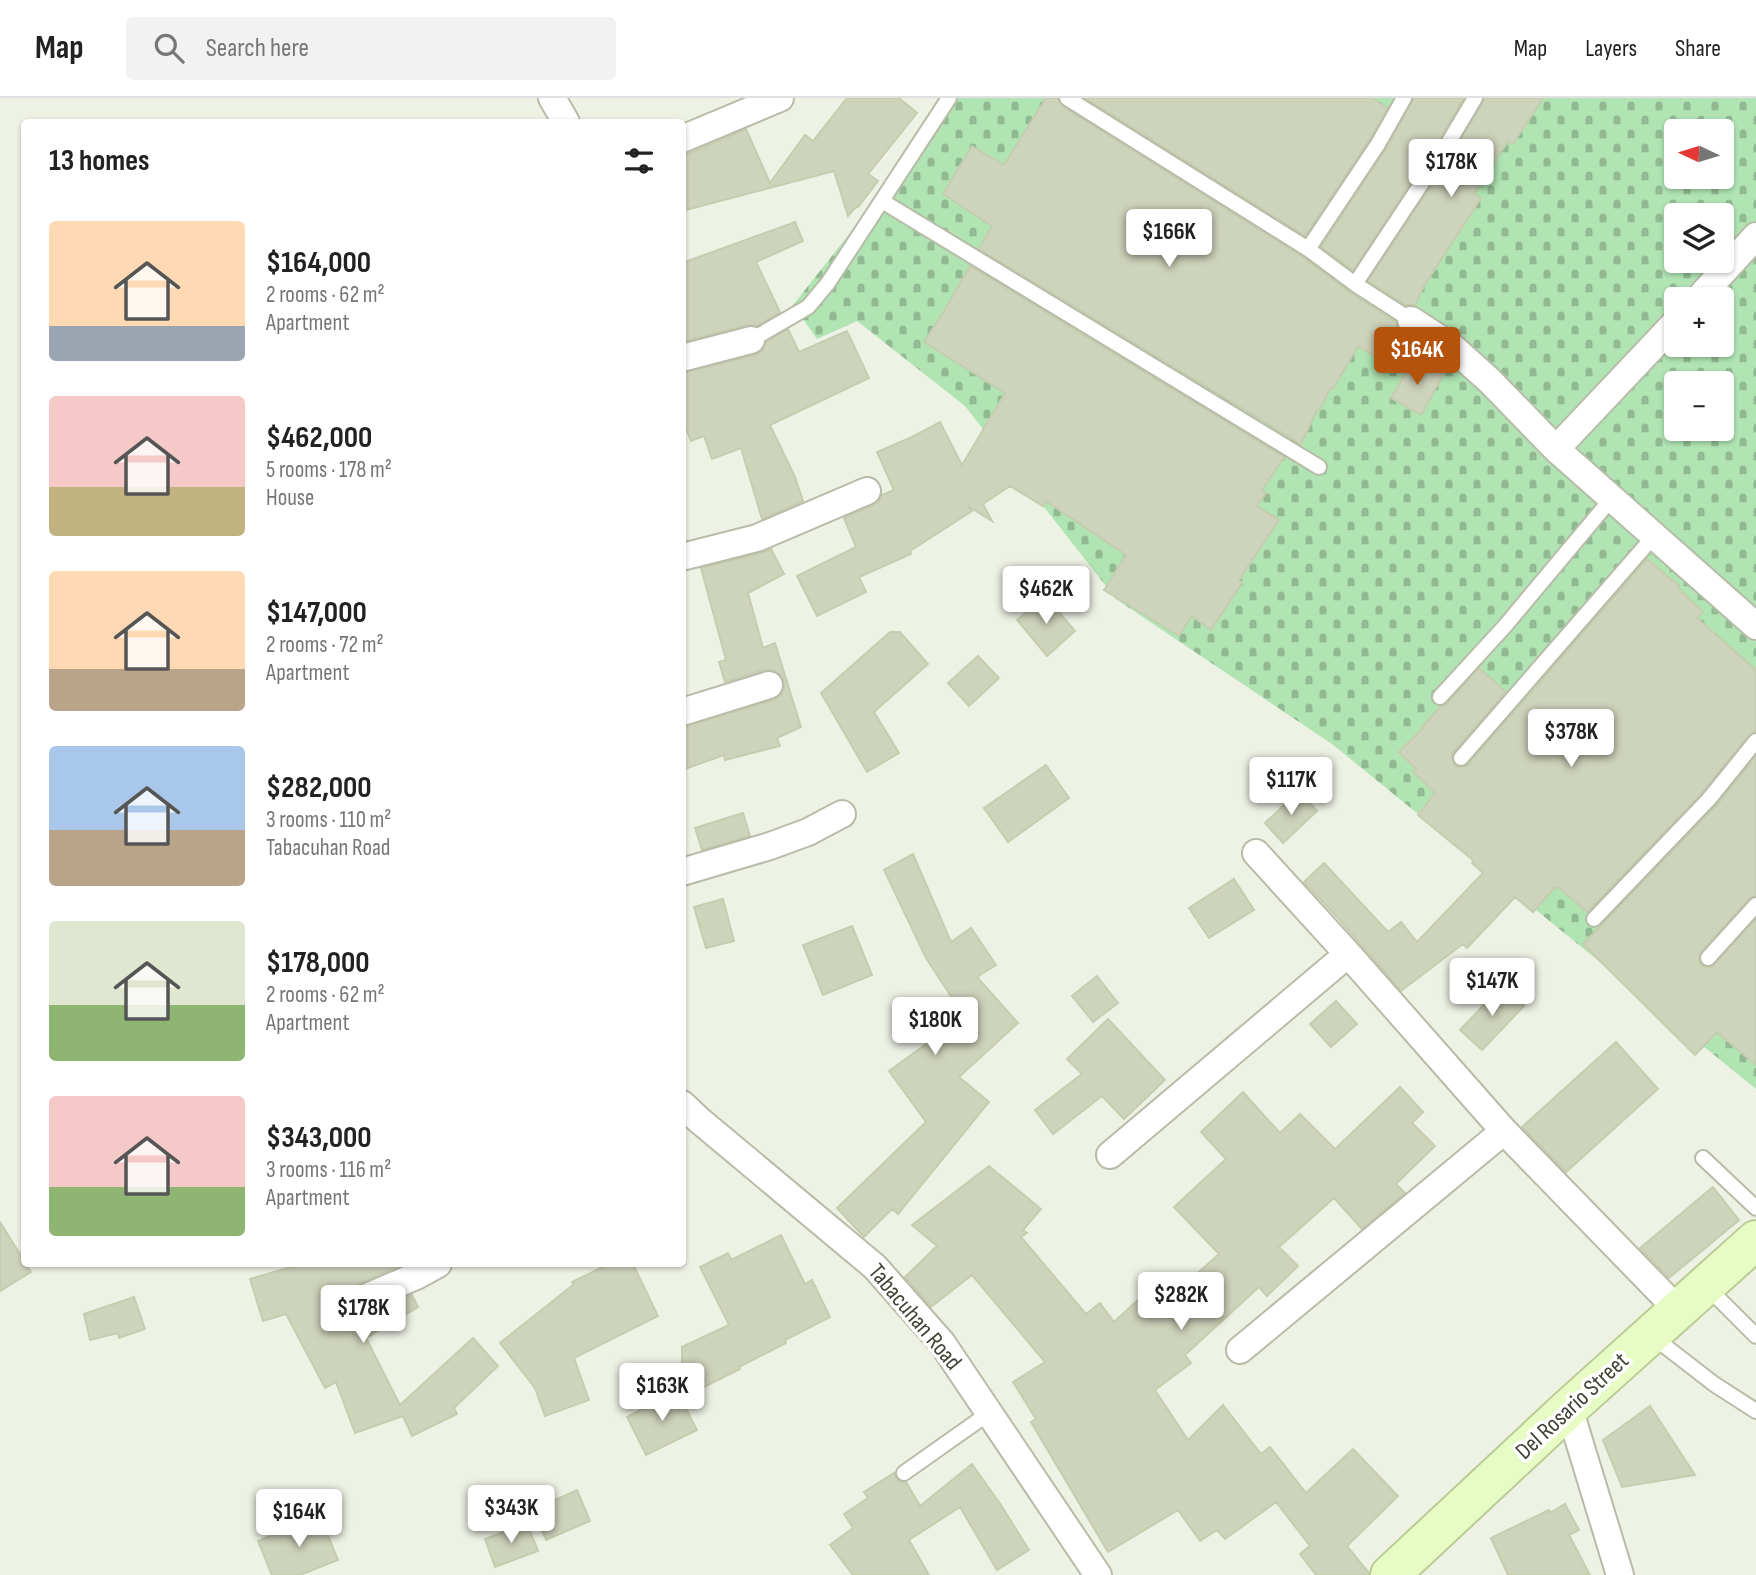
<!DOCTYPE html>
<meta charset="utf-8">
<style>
:root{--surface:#fff;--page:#f2f2f2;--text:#222;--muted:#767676;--line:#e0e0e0;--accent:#b45309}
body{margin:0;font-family:"Sofia Sans Condensed",sans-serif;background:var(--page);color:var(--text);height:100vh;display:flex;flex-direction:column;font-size:26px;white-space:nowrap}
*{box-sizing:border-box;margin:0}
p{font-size:23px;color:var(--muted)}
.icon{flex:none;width:38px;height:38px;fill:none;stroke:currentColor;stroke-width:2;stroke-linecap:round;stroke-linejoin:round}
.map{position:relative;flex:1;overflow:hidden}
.panel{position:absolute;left:21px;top:21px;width:665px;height:1148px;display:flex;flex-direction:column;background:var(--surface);border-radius:7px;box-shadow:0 2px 5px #0004}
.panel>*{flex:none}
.needle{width:46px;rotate:274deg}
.controls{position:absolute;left:1664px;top:21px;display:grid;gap:14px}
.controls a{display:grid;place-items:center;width:70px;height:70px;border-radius:7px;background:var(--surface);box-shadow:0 2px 5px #0004;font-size:35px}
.price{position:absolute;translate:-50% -60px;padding:0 16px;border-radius:7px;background:#fff;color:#222;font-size:23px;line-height:46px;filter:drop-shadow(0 2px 4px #0008)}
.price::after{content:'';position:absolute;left:50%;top:42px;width:21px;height:16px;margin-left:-10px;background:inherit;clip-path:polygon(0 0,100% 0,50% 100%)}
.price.active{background:var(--accent);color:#fff}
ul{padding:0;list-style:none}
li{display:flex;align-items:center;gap:21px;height:175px;padding:0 28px}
li span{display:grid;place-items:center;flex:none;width:196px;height:140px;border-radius:7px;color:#555}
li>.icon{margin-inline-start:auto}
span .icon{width:84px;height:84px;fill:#fffc;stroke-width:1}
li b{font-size:30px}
h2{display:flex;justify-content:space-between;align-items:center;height:84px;padding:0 28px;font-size:30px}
header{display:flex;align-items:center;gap:42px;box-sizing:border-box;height:98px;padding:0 35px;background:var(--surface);border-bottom:2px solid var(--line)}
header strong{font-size:33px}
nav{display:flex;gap:38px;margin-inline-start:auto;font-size:24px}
.search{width:490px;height:63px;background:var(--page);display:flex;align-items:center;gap:18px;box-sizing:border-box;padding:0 24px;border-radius:7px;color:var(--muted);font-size:26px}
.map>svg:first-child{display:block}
.cemetery{fill:url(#cemetery-stones);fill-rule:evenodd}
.building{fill:#ced3bb;stroke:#c6cdaf;stroke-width:2}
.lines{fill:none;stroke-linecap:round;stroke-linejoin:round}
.service-casing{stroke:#b7bca8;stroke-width:18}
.minor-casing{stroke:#b7bca8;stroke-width:30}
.secondary-casing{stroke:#bacc94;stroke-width:42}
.service{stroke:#fff;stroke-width:14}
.minor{stroke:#fff;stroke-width:26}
.secondary{stroke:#e8fbc5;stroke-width:38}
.labels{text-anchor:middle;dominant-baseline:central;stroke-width:7;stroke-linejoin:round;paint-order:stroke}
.street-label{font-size:24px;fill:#414435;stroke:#fff}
</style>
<header>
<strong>Map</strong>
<div class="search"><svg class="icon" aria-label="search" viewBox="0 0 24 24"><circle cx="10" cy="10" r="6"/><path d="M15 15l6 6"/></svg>Search here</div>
<nav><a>Map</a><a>Layers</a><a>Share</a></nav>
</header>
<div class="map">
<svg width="1756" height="1477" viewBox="0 0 1756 1477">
<defs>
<pattern id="cemetery-stones" width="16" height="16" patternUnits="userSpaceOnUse" patternTransform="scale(1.75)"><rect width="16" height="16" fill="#b0e4b3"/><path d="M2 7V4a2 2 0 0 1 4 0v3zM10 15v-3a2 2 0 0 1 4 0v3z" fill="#91ba92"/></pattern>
</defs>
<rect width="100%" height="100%" fill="#eef2e5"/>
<path class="cemetery" d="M957,0H1756V991L1332,646L1116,501L965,308L857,223L817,241L793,207ZM1676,33H1722V79H1676ZM1676,117H1722V163H1676ZM1676,201H1722V247H1676ZM1676,285H1722V331H1676Z"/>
<path class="building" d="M847,0H899L917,15L868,76L878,83L858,109L857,108L848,118L834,73L682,113V56H688L746,31L770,85L805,37L813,43Z
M1046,0H1057L1062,8L1303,159L1349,194L1396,224L1397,228L1401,234L1385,265L1358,248L1333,291L1331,290L1320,311L1318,310L1301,346L979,151L992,128L943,96L972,48L1004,67Z
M1085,0H1372L1388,10L1370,41L1305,138Z
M1414,0H1464L1439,42L1353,172L1321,149L1386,51Z
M1485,0H1543L1513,46L1508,43L1474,96L1481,100L1424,188L1415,207H1406L1368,183L1455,52L1483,5Z
M795,124L803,143L756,164L780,214L757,228L747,227L682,244V165Z
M970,168L1284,359L1262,392L1266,395L1257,408L1279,422L1239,482L1242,485L1211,532L1192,518L1179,538L1104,492L1126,457L1046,403L1043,408L1010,388L983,406L992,423L968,408L972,413L910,453L911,456L859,479L866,494L817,518L797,478L856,449L844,420L873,407L879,403L882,397L894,392L877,354L912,339L940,324L962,367L1005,295L924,244L944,213Z
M788,231L799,254L847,233L869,280L770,327L795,379L803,403L762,421L741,350L712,361L704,338L691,343L682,320V275L756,257L762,253L766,244Z
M1414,260L1443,277L1421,317L1391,300Z
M771,451L784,476L748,495L763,550L775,545L801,629L777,640L780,648L725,662L724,657L682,672V629L774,602L780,598L784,591V583L780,576L772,572H764L725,584L719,564L726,562L701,470L761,455Z
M1647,461L1679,488L1678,490L1703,514L1697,520L1756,572V634L1749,637L1702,695L1587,814L1558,789L1556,790L1555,789L1533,814L1515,799L1467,850L1463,846L1401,893L1337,819L1304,784L1324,765L1388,834L1401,824L1417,844L1483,775L1472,765L1474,763L1418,717L1435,695L1413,674L1416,671L1399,654L1423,630L1422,629L1441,608L1447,606L1479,570L1506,594L1453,654L1452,659L1454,667L1460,669L1468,667Z
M1045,498L1075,533L1047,558L1017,522Z
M890,534H900L928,566L874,614L899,655L867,674L821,595Z
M978,558L999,580L969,608L948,585Z
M1756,658V798L1749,801L1701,854L1699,859V864L1702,868L1707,869H1712L1756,821V967L1717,934L1695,957L1583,846L1716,708Z
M1046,667L1069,700L1008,744L984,710Z
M1299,693L1317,713L1283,745L1265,725Z
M743,715L750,738L702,752L695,730Z
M913,756L951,844L971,830L996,867L977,879L1018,925L959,979L989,1004L898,1116L892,1111L864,1139L837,1110L926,1024L889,973L944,933L941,930L960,912L926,860L884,772Z
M1234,781L1254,812L1209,840L1189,810Z
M723,801L734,843L706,850L694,809Z
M852,828L872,877L823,897L803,847Z
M1097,878L1118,905L1093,924L1072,898Z
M1503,887L1524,908L1482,952L1460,932Z
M1336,903L1357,926L1331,949L1310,926Z
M1108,921L1165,982L1124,1021L1102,998L1053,1036L1035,1012L1082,976L1067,961Z
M1616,944L1658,991L1566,1074L1522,1029Z
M1400,989L1423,1014L1412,1025L1435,1048L1396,1086L1405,1095L1362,1131L1334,1100L1279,1149L1298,1168L1267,1198L1259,1189L1185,1257L1191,1265L1155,1292L1188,1342L1223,1307L1261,1356L1270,1349L1306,1395L1353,1351L1398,1398L1347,1448L1369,1475V1477H1316L1300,1456L1310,1448L1276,1404L1225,1441L1217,1432L1200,1443L1178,1412L1108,1454L1031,1324L1036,1321L1013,1284L1045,1264L972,1177L931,1209L905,1179L937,1148L912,1127L989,1068L1041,1111L1023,1132L1027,1135L1021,1139L1086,1216L1100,1205L1114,1224L1166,1176L1180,1191L1219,1156L1174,1109L1226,1061L1201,1034L1243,994L1280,1035L1300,1016L1335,1051Z
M1713,1089L1739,1122L1669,1180L1640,1150Z
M0,1124L31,1174L0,1193Z
M781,1137L805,1186L812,1182L830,1219L785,1242L786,1245L739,1269L740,1271L682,1300V1249L729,1227L700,1169L728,1155L731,1162Z
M301,1166H394L396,1169L360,1185L354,1190L351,1198L353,1206L357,1211L364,1214L373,1213L412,1197L418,1209L366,1240L400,1307L473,1240L498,1268L454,1310L457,1316L412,1338L403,1318L355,1335L336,1284L325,1290L286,1216L263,1223L250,1181Z
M609,1166H633L658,1218L574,1260L589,1302L545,1318L535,1290L500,1245L573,1187L572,1184Z
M134,1199L145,1231L119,1240L118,1235L90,1242L84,1216Z
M677,1293L697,1332L646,1357L627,1319Z
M1650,1308L1695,1377L1622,1389L1603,1342Z
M972,1366L1001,1407L1029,1452L997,1472L960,1409L909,1442L929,1477H853L830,1447L853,1430L844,1416L868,1400L864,1394L894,1375L899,1383L906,1384L920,1408Z
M577,1392L590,1423L546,1442L533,1412Z
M1565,1406L1579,1432L1569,1437L1590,1477H1508L1491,1440L1549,1412L1550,1415Z
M320,1418L338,1462L300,1477H272L258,1443Z
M527,1425L538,1453L495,1469L485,1441Z"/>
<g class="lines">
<g class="service-casing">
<path id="service" d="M1067,0L1308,151L1355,186L1411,222
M882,103L1319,369
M1308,151L1378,46L1404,0
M1355,186L1447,47L1475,0
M751,242L808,209L828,185L949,0
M1440,599L1505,528L1612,400
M1461,660L1654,438
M1594,821L1709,701L1756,643
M1708,860L1756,807
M1703,1060L1756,1110
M1706,1188L1756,1238
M1652,1238L1714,1286L1756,1313
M904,1375L989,1315"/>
</g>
<g class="minor-casing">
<path id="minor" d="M552,0L566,24
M682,41L780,0
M1698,201L1756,138
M1411,222L1451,248L1490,283L1556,351L1756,528
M682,260L751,242
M1556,351L1676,224
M682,459L757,440L867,393
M682,614L769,587
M1256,755L1348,856L1504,1033L1678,1212
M682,774L770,748L808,734L842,716
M682,1006L699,1022L875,1169L942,1245L1098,1477
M1110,1057L1348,856
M367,1199L416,1178L438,1166
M1240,1252L1504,1033
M1569,1310L1620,1477"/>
</g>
<g class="secondary-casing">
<path id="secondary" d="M1390,1477L1569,1310L1756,1142"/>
</g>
<use href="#service" class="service"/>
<use href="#minor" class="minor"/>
<use href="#secondary" class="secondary"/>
</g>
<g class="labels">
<g class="street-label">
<text transform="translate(915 1219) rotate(50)">Tabacuhan Road</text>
<text transform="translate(1572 1308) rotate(-43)">Del Rosario Street</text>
</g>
</g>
</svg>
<div class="controls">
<a><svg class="needle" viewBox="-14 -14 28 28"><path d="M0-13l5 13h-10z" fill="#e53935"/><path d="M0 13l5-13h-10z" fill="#767676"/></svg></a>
<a><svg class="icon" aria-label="layers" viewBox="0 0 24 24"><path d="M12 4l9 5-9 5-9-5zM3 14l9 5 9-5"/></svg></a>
<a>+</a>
<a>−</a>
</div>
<b class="price" style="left:1451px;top:101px">$178K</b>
<b class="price" style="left:1169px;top:171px">$166K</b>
<b class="price active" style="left:1417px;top:289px">$164K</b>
<b class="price" style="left:1046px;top:528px">$462K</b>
<b class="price" style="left:1571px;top:671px">$378K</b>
<b class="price" style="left:1291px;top:719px">$117K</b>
<b class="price" style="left:1492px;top:920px">$147K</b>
<b class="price" style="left:935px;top:959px">$180K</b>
<b class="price" style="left:1181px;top:1234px">$282K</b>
<b class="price" style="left:363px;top:1247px">$178K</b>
<b class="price" style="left:662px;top:1325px">$163K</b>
<b class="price" style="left:511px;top:1447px">$343K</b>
<b class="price" style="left:299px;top:1451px">$164K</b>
<section class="panel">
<h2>13 homes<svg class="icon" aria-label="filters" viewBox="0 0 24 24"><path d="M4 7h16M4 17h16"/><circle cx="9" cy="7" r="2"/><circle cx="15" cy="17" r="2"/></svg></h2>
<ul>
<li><span style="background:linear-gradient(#ffd9b3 75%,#9aa5b1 0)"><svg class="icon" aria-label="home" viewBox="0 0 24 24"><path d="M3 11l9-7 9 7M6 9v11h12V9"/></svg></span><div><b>$164,000</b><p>2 rooms · 62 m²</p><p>Apartment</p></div></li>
<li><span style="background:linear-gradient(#f6c9c9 65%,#c2b280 0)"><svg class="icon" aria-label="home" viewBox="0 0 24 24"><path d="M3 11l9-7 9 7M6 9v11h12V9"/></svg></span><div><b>$462,000</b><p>5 rooms · 178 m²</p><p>House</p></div></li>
<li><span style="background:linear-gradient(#ffd9b3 70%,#b9a48a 0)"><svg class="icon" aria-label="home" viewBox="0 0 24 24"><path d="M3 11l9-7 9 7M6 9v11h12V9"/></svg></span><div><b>$147,000</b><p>2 rooms · 72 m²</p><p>Apartment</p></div></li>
<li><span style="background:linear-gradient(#a9c7e8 60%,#b9a48a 0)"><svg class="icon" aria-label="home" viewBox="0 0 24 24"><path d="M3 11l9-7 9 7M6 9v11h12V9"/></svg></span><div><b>$282,000</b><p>3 rooms · 110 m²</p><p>Tabacuhan Road</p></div></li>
<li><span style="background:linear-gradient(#dfe7d0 60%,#8fb573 0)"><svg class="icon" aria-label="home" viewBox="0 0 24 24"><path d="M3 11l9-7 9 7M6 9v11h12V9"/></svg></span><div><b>$178,000</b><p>2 rooms · 62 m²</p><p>Apartment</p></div></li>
<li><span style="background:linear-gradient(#f6c9c9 65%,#8fb573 0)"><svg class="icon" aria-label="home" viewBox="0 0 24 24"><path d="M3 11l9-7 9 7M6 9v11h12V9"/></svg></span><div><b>$343,000</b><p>3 rooms · 116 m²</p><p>Apartment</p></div></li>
</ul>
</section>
</div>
